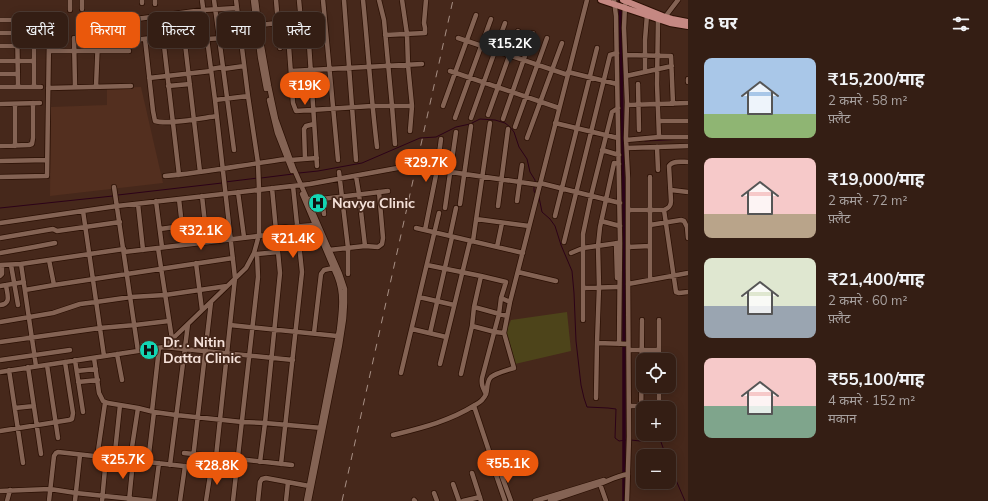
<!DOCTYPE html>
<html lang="hi">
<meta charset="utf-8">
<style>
:root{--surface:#341e14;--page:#3c271d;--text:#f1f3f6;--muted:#a9a2a0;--line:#4e3c34;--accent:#ea580c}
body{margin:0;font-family:Mulish,"Noto Sans Devanagari",sans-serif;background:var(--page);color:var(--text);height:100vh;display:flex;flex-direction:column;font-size:15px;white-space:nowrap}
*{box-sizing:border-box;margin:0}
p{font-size:13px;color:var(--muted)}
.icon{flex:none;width:22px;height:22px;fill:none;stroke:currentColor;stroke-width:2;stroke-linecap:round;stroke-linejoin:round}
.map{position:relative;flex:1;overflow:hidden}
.panel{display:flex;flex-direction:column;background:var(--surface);width:300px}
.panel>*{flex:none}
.top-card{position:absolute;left:12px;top:12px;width:380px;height:36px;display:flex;gap:8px}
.buttons{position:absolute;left:636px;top:353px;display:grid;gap:8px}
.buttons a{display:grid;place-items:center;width:40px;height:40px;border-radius:8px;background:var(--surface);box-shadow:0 2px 10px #0003,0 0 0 1px var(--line);font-size:20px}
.price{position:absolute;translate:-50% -34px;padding:0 9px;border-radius:14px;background:var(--accent);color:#fff;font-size:13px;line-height:26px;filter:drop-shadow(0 1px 2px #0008)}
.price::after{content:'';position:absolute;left:50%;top:24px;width:12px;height:9px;margin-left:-6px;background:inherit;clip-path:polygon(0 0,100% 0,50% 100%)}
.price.current{background:#222;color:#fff}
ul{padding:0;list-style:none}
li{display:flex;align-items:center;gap:12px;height:100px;padding:0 16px}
li span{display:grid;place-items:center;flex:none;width:112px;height:80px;border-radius:8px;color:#555}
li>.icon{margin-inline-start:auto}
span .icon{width:48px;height:48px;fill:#fffc;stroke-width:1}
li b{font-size:17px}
h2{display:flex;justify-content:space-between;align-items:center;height:48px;padding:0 16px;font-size:17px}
.pill{padding:0 14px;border-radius:8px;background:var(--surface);box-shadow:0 2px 10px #0003,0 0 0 1px var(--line);font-size:14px;line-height:36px}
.pill.current{background:var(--accent);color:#fff}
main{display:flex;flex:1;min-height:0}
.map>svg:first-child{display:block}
.built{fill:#532f1f}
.green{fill:#4d441a}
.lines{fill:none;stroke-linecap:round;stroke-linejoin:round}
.stream{stroke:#2c0218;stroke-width:1}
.canal{stroke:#2c0218;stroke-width:3.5}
.minor-casing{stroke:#2b1004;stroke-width:6}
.major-casing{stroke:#2b1004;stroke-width:8}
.minor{stroke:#846354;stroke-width:4.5}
.major{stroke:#c58882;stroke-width:6}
.rail{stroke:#a89085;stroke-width:1;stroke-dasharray:7 7;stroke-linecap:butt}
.labels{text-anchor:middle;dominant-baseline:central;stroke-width:3.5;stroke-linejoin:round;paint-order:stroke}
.poi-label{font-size:14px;font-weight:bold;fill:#f5e1d9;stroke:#46281b;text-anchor:start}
</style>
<main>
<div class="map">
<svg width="688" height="501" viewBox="0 0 688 501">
<rect width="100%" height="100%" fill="#46281b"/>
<path class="built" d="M141,87L163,183L50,196L51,107L107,105V88Z"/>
<path class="green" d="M567,312L571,351L515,364L507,339V329L511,320Z"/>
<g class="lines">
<path class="stream" d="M645,141L686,139
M299,173L318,171L362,163L420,138L436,137L456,127L470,124L480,119L495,120L505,123L510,127L514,132L519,147L527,159L530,172L535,180V183
M261,178L293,174
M225,182L258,178
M534,187V191L535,193
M118,195L222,183
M539,197L542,212L550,219L555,226L561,245L572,271L574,293L576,341L581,385L584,398L587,407L608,408L616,409L615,438L619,441L626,440
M0,208L113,196
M631,440L640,441L654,437H657L661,442L666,456
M669,464L685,501"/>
<path class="canal" d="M620,0L624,232V501"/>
<g class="minor-casing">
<path id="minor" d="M70,0V10
M82,0V9
M202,0L215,100L235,278L216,457
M214,0L234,150
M253,0L260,57L266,89
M256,0L261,41L269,86L276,119L294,169L340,274L345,289V303L344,319L340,345L309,501
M276,0L280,48
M299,0L303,44H309L317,166
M323,0L338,160
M344,0L356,160
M363,0C368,49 371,98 377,147
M379,0L384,20L392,106L395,144
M402,0L407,34L408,65L412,106L410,131
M614,0L616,16L620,243L619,344
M142,3V0
M155,4V0
M625,5L624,28L627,102L626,138L628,178V269L629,437L627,501
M665,17L678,0
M17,19L18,87
M658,19L657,84L659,137
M0,20H28L33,22L34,27V87
M129,20L203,10L237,8
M259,25L278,23L301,25L325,23
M0,33H17
M184,35L200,172
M385,35L425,33V28L424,23L426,0
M163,37L179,175
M74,38L75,87
M458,38L568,75
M145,39L153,111L155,121C168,125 202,118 217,116
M207,39L241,37
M132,40L206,33
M0,46H17
M289,47L293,103L296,111L372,106H412
M49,51H129
M116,51L117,38
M625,55L671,56L673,104
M0,61H34
M211,69L223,67
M223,69L244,66
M291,71L422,64
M450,71L559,108
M568,72L617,84
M645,72V40L647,15
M0,74H18
M626,76L672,66
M149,78L211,71
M688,79V82
M638,84L639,130
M168,86L190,84
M0,87H41
M96,87L98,38
M48,88L131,86
M215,100L248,96
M269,100L277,133L292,171
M0,104L40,103
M627,105L688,103
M443,106L476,15
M488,115L518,31
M455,118L491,19
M471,118L505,23
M503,119L533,33
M659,121H688
M555,123L618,138
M515,127L547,38
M527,138L562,43
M626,140L659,137H688
M0,146L29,145L32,144L33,138V103
M15,146V104
M657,147L658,170
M627,148L688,146
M602,150L619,155
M305,159L304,129L306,126L314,124
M291,160L317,158
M0,161L47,160
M437,170L540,185
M339,172L348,248V274
M165,176C206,173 246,164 287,159
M356,176L359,194L365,246
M0,177L47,176L49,38
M650,177V280
M540,183L620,203
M114,187L138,351
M671,190L688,192
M238,192L244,237
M302,194L337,277C344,295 341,312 339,330L306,501
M202,196L207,242
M179,199L184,244
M307,199H322L388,191
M322,199L324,214
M156,201L162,247
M517,201L522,165
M138,204L143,250
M460,204L471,126
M498,206L508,129
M445,208L456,132
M628,210H664C669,208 671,206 671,201L669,166C673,160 682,162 688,162
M664,210L676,292L679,293L688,292
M83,211L104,356
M555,216L597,48
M476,219L529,226
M601,221L620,226
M0,223L117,206L310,184L403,167
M650,225L681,220L684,221L687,227L688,238
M276,228L315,225
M416,228L523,253
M160,229L182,226
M425,230L437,170L441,139
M450,236L456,208
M0,238L53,229L57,231L120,222
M473,241L490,123
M564,242L610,55L617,53
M616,243L617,278
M497,247L502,223
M628,247L650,246
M158,248L172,339
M329,250L365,246L378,247L382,244L383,238L379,192
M124,252L276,234
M0,253L34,247L55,243
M571,253L583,248L618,243
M256,254H257L278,252
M49,260L54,285
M196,263L202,310
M21,264L36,366
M0,265L21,264L124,249
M11,265L18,305
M427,265L481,276
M518,272L556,281
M0,276L2,274V265
M628,284L688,273
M0,286L24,282
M583,288L617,287
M25,290L54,285L233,258
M419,297L454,305
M0,305C12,304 7,294 6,285
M474,307L507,316
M583,320V234L591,196L612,112L618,108
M659,320V360
M0,322L53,313L80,304L96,302L131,297L165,295L227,286
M230,325L337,336
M472,326L495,332L504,333
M412,329L446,337
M314,333L321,274L324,270L333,268
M430,333L452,237
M0,342L100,328L135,325L169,321
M597,343L628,344
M164,347L246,268L254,253L259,235V190L258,163L248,96L236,0
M629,350H659
M117,354L122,380
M94,358L99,393L103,401L108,403L138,408L154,412L176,415L242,422L265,423L322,428
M0,360L70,350
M75,360L83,412
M440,364L470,241
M47,365L58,438
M28,367L41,454
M9,370L23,463
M77,371L96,369
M0,372L164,347L293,360
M401,373L439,213
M461,374L472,326L474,307L481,276L506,282L501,298L510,302
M78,382L98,380
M659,386V408
M486,394C483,388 481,385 482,378L499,314L501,298
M596,398L597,343L599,287L598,246L600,227L614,163L619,164
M474,406L491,457L494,464L500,471L511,501
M629,406H659
M15,408L34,406
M152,411L159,348
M641,429L642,320
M0,431L69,420L72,419L73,413L65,362
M393,435C421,428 450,421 475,405C479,403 484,399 486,394C488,389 486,382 491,377C496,373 508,370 514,368L504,333L510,302L587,0
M98,451L105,403
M115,452L120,405
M184,453L292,465
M130,460L138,408
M148,462L154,412
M260,462L265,423L280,273L272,188
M281,464L302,272L293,186
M170,465L188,324
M192,467L211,302
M496,468L495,472L505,501
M472,473L481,501
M453,484L459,501
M600,484L606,501
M0,491L50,489L76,493L152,501
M434,493L437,501
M414,500L415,501
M7,501L10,490
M49,501L54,456L56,453L58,452L237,472
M75,501L80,455
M102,501L106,458
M129,501L133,461
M154,501L159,463
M180,501L185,466
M206,501L211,469
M233,501L258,277L257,254
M258,501L260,482L262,479L266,478L309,486
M286,501L288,482
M463,501L480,497
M535,501L604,480
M550,501L600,484C610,480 617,476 628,474"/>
</g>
<g class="major-casing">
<path id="major" d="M601,0L670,23L688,26
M623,0L665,17L672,19L688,22"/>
</g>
<use href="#minor" class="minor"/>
<use href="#major" class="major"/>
<path class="rail" d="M342,501L453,0"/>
</g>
<defs>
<g id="hospital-disc" transform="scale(1)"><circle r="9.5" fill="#13d5b3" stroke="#46281b"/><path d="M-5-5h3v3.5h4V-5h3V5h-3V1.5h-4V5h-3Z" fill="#111"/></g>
</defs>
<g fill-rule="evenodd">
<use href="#hospital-disc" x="318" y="203"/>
<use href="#hospital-disc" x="149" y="350"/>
</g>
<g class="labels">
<g class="poi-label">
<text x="332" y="203">Navya Clinic</text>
<text x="163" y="342">Dr. . Nitin<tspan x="163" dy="16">Datta Clinic</tspan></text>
</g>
</g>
</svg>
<div class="buttons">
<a><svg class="icon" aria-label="locate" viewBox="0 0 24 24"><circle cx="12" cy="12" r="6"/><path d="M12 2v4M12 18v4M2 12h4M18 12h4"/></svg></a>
<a>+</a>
<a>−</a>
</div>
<b class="price current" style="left:510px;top:64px">₹15.2K</b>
<b class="price" style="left:305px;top:106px">₹19K</b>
<b class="price" style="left:426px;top:183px">₹29.7K</b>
<b class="price" style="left:201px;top:251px">₹32.1K</b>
<b class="price" style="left:293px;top:259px">₹21.4K</b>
<b class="price" style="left:123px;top:480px">₹25.7K</b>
<b class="price" style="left:508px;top:484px">₹55.1K</b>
<b class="price" style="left:217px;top:486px">₹28.8K</b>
<div class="top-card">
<a class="pill">खरीदें</a>
<a class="pill current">किराया</a>
<a class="pill">फ़िल्टर</a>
<a class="pill">नया</a>
<a class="pill">फ़्लैट</a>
</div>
</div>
<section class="panel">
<h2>8 घर<svg class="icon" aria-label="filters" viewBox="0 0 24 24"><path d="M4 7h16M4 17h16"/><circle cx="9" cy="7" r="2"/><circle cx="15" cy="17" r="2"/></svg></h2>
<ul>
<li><span style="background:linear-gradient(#a9c7e8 70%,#8fb573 0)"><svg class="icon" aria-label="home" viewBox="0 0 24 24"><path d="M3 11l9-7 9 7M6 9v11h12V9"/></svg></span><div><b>₹15,200/माह</b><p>2 कमरे · 58 m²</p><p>फ़्लैट</p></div></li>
<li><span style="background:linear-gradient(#f6c9c9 70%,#b9a48a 0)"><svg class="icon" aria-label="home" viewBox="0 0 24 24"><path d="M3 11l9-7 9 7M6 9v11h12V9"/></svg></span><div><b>₹19,000/माह</b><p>2 कमरे · 72 m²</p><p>फ़्लैट</p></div></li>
<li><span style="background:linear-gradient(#dfe7d0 60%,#9aa5b1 0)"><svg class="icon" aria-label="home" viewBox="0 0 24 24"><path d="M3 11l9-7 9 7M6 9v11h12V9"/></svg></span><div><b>₹21,400/माह</b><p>2 कमरे · 60 m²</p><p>फ़्लैट</p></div></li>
<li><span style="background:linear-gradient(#f6c9c9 60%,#7fa58c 0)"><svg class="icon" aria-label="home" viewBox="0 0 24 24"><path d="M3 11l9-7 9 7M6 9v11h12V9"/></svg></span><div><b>₹55,100/माह</b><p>4 कमरे · 152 m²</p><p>मकान</p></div></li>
</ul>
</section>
</main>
